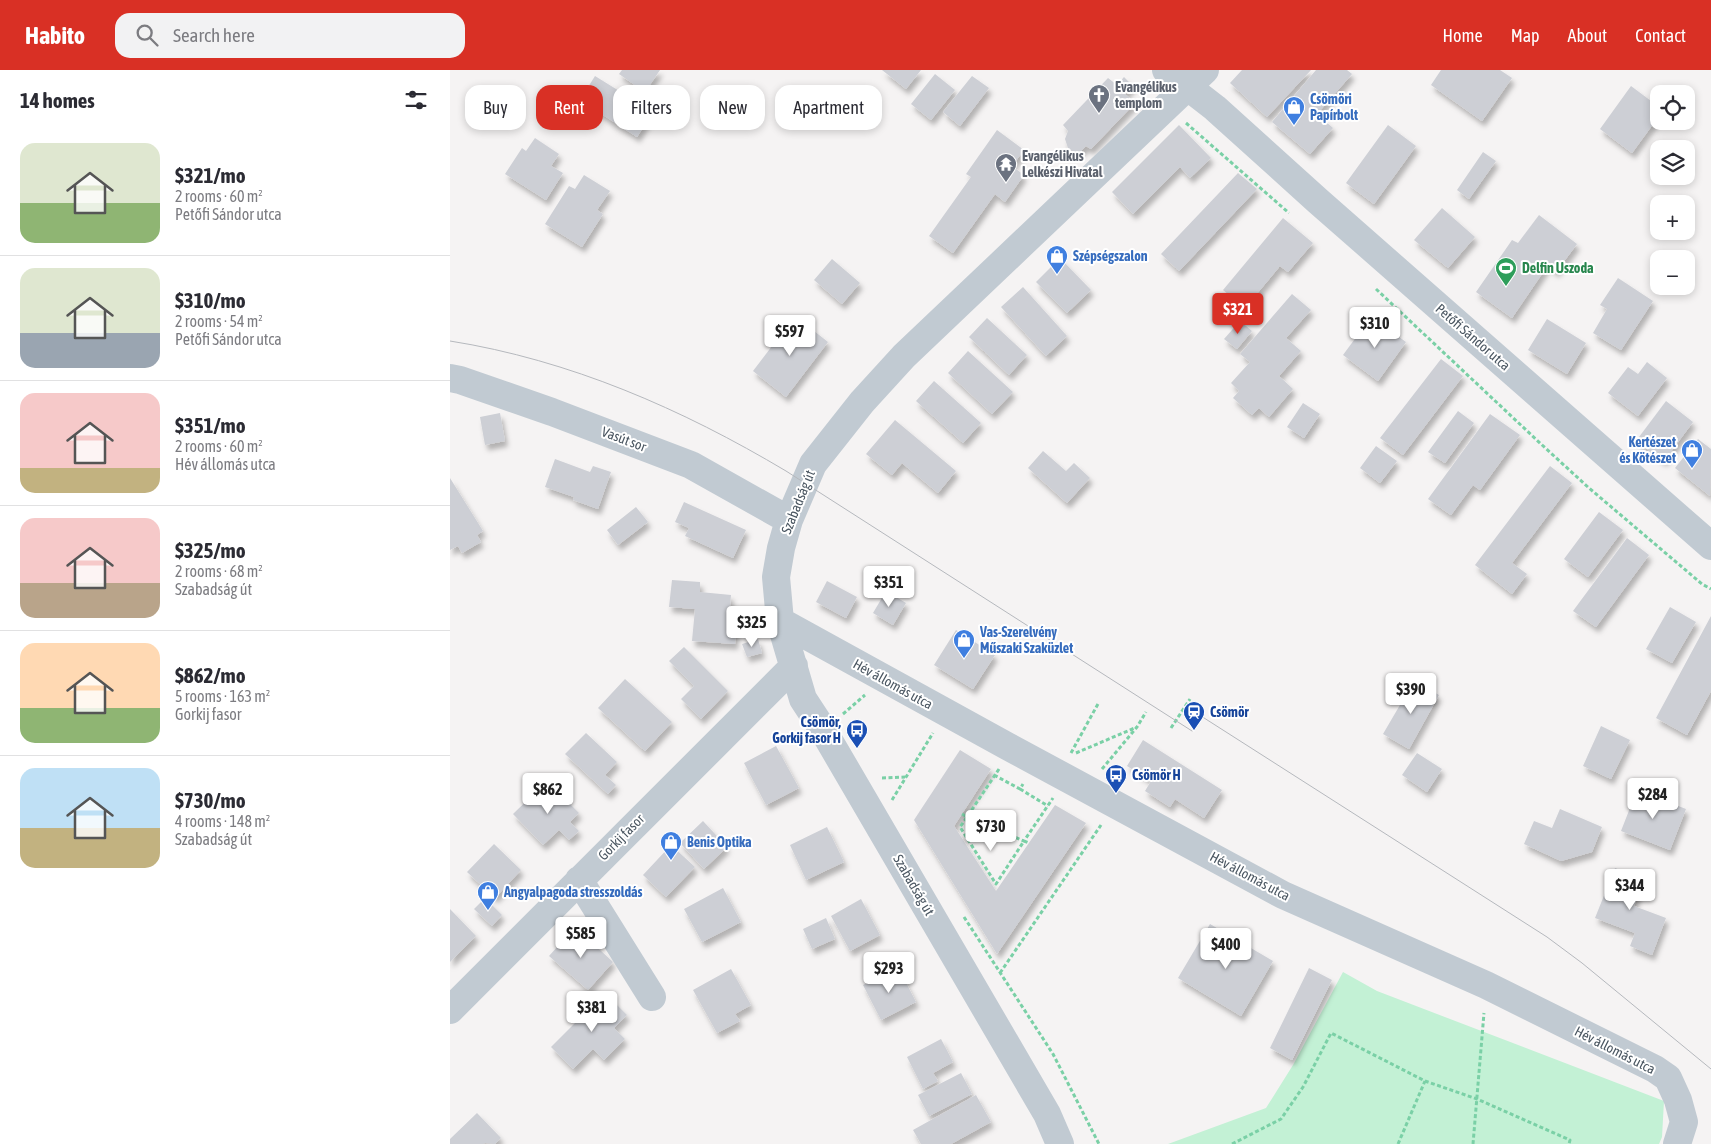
<!DOCTYPE html>
<meta charset="utf-8">
<style>
:root{--surface:#fff;--page:#f2f2f3;--text:#2b2b33;--muted:#7c7c81;--line:#e1e1e2;--accent:#d93025}
body{margin:0;font-family:"Asap Condensed",sans-serif;background:var(--page);color:var(--text);height:100vh;display:flex;flex-direction:column;font-size:19px;white-space:nowrap}
*{box-sizing:border-box;margin:0}
p{font-size:16px;color:var(--muted)}
.icon{flex:none;width:28px;height:28px;fill:none;stroke:currentColor;stroke-width:2;stroke-linecap:round;stroke-linejoin:round}
.map{position:relative;flex:1;overflow:hidden}
.details{display:flex;flex-direction:column;background:var(--surface);width:450px}
.details>*{flex:none}
.guide{position:absolute;left:15px;top:15px;width:475px;height:45px;display:flex;gap:10px}
.buttons{position:absolute;left:1200px;top:15px;display:grid;gap:10px}
.buttons a{display:grid;place-items:center;width:45px;height:45px;border-radius:10px;background:var(--surface);box-shadow:0 2px 8px #0003;font-size:25px}
.price{position:absolute;translate:-50% -42px;padding:0 11px;border-radius:5px;background:#fff;color:#222;font-size:16px;line-height:32px;filter:drop-shadow(0 1px 2px #0008)}
.price::after{content:'';position:absolute;left:50%;top:30px;width:15px;height:11px;margin-left:-8px;background:inherit;clip-path:polygon(0 0,100% 0,50% 100%)}
.price.on{background:var(--accent);color:#fff}
ul{padding:0;list-style:none}
li{display:flex;align-items:center;gap:15px;height:125px;padding:0 20px}
li+li{border-top:1px solid var(--line)}
li span{display:grid;place-items:center;flex:none;width:140px;height:100px;border-radius:15px;color:#555}
li>.icon{margin-inline-start:auto}
span .icon{width:60px;height:60px;fill:#fffc;stroke-width:1}
li b{font-size:21px}
h2{display:flex;justify-content:space-between;align-items:center;height:60px;padding:0 20px;font-size:21px}
.pill{padding:0 18px;border-radius:15px;background:var(--surface);box-shadow:0 2px 8px #0003;font-size:18px;line-height:45px}
.pill.on{background:var(--accent);color:#fff}
header{display:flex;align-items:center;gap:30px;box-sizing:border-box;height:70px;padding:0 25px;background:var(--accent);color:#fff}
header strong{font-size:24px}
nav{display:flex;gap:28px;margin-inline-start:auto;font-size:18px}
.search{width:350px;height:45px;background:var(--page);display:flex;align-items:center;gap:12px;box-sizing:border-box;padding:0 18px;border-radius:15px;color:var(--muted);font-size:19px}
main{display:flex;flex:1;min-height:0}
.map>svg:first-child{display:block}
.green{fill:#c3f1d5}
.building{fill:#cdcfd5;filter:url(#shadow)}
.lines{fill:none;stroke-linecap:round;stroke-linejoin:round}
.path{stroke:#7ad0a6;stroke-width:3;stroke-dasharray:4 2.5;stroke-linecap:butt}
.minor{stroke:#c1cad2;stroke-width:28}
.tram{stroke:#b5b8bd;stroke-width:1}
.labels{text-anchor:middle;dominant-baseline:central;stroke-width:4;stroke-linejoin:round;paint-order:stroke}
.worship-label{font-size:14px;font-weight:bold;fill:#5b616d;stroke:#fff;text-anchor:start}
.shop-label{font-size:14px;font-weight:bold;fill:#366cbe;stroke:#fff;text-anchor:start}
.leisure-label{font-size:14px;font-weight:bold;fill:#27864d;stroke:#fff;text-anchor:start}
.street-label{font-size:14px;fill:#4a5661;stroke:#fff}
.transit-label{font-size:14px;font-weight:bold;fill:#164399;stroke:#fff;text-anchor:start}
</style>
<header>
<strong>Habito</strong>
<div class="search"><svg class="icon" aria-label="search" viewBox="0 0 24 24"><circle cx="10" cy="10" r="6"/><path d="M15 15l6 6"/></svg>Search here</div>
<nav><a>Home</a><a>Map</a><a>About</a><a>Contact</a></nav>
</header>
<main>
<section class="details">
<h2>14 homes<svg class="icon" aria-label="filters" viewBox="0 0 24 24"><path d="M4 7h16M4 17h16"/><circle cx="9" cy="7" r="2"/><circle cx="15" cy="17" r="2"/></svg></h2>
<ul>
<li><span style="background:linear-gradient(#dfe7d0 60%,#8fb573 0)"><svg class="icon" aria-label="home" viewBox="0 0 24 24"><path d="M3 11l9-7 9 7M6 9v11h12V9"/></svg></span><div><b>$321/mo</b><p>2 rooms · 60 m²</p><p>Petőfi Sándor utca</p></div></li>
<li><span style="background:linear-gradient(#dfe7d0 65%,#9aa5b1 0)"><svg class="icon" aria-label="home" viewBox="0 0 24 24"><path d="M3 11l9-7 9 7M6 9v11h12V9"/></svg></span><div><b>$310/mo</b><p>2 rooms · 54 m²</p><p>Petőfi Sándor utca</p></div></li>
<li><span style="background:linear-gradient(#f6c9c9 75%,#c2b280 0)"><svg class="icon" aria-label="home" viewBox="0 0 24 24"><path d="M3 11l9-7 9 7M6 9v11h12V9"/></svg></span><div><b>$351/mo</b><p>2 rooms · 60 m²</p><p>Hév állomás utca</p></div></li>
<li><span style="background:linear-gradient(#f6c9c9 65%,#b9a48a 0)"><svg class="icon" aria-label="home" viewBox="0 0 24 24"><path d="M3 11l9-7 9 7M6 9v11h12V9"/></svg></span><div><b>$325/mo</b><p>2 rooms · 68 m²</p><p>Szabadság út</p></div></li>
<li><span style="background:linear-gradient(#ffd9b3 65%,#8fb573 0)"><svg class="icon" aria-label="home" viewBox="0 0 24 24"><path d="M3 11l9-7 9 7M6 9v11h12V9"/></svg></span><div><b>$862/mo</b><p>5 rooms · 163 m²</p><p>Gorkij fasor</p></div></li>
<li><span style="background:linear-gradient(#bfe0f5 60%,#c2b280 0)"><svg class="icon" aria-label="home" viewBox="0 0 24 24"><path d="M3 11l9-7 9 7M6 9v11h12V9"/></svg></span><div><b>$730/mo</b><p>4 rooms · 148 m²</p><p>Szabadság út</p></div></li>
</ul>
</section>
<div class="map">
<svg width="1261" height="1074" viewBox="0 0 1261 1074">
<defs>
<filter id="shadow"><feDropShadow dx="3" dy="5.5" stdDeviation="2.5" flood-color="#0004"/></filter>
</defs>
<rect width="100%" height="100%" fill="#f5f3f3"/>
<path class="green" d="M893,902L927,921L1214,1031L1212,1067L1209,1074H718L816,1038L843,995Z"/>
<path class="building" d="M172,0H210L195,22L169,4Z
M432,0H471L456,19Z
M792,0H861L817,47L780,13Z
M866,0H897L902,4L867,44L883,58L860,84L822,52Z
M991,0H1050L1062,8L1032,51L981,15Z
M485,4L505,20L481,50L461,34Z
M145,6L203,42L187,67L130,30Z
M522,6L539,18L510,56L493,42Z
M674,7L683,16L675,24L685,33L641,79L636,76L631,81L623,82L618,78L615,69L618,61L613,55L658,8L667,15Z
M1181,16L1209,37V46L1182,83L1150,59Z
M729,55L761,88L740,108L730,97L683,144L662,122Z
M938,55L966,76L924,134L896,113Z
M547,60L574,80L562,96L574,105L555,132L545,124L503,183L479,166L521,107L516,104Z
M85,68L109,84L101,96L113,103L96,130L55,104L72,78L76,81Z
M1033,82L1046,91L1019,129L1007,120Z
M788,103L807,119L729,201L711,184Z
M134,105L160,121L147,140L153,144L132,177L95,154L119,116L125,119Z
M992,138L1025,167L998,198L964,170Z
M1089,145L1127,174L1106,202L1098,195L1062,248L1026,222L1062,170L1068,173Z
M833,148L863,173L838,202L830,196L795,238L773,220Z
M610,188L641,220L617,243L586,212Z
M382,189L410,213L392,234L364,210Z
M1168,208L1203,231L1171,280L1143,263L1157,239L1150,235Z
M573,217L617,266L596,286L551,237Z
M842,224L861,240L836,268L851,281L829,306L843,319L819,347L809,338L802,345L783,328L789,321L781,313L800,292L790,284Z
M345,246L378,272L336,327L303,301Z
M921,247L956,272L928,311L893,285Z
M537,248L577,285L559,305L519,267Z
M1097,249L1136,273L1117,304L1078,280Z
M790,251L802,261L787,279L774,269Z
M518,281L563,322L542,344L498,303Z
M991,289L1013,306L953,385L930,368Z
M1197,292L1217,308L1188,346L1158,323L1178,297L1188,304Z
M484,311L531,353L513,373L466,331Z
M1216,331L1243,352L1214,391L1186,371Z
M853,333L870,344L854,368L837,357Z
M1008,341L1024,353L995,393L978,382Z
M50,343L55,371L35,375L30,347Z
M1040,344L1070,365L1030,420L1023,415L1001,445L978,429Z
M445,350L506,401L488,423L452,393L442,405L416,384Z
M1248,369L1261,379L1260,426L1225,398Z
M926,376L947,391L930,413L910,398Z
M593,381L616,401L624,393L640,408L617,433L578,398Z
M105,389L140,402L143,396L161,402L148,439L123,430L124,427L95,417Z
M1100,396L1122,413L1062,493L1077,504L1062,524L1025,495Z
M0,408L33,461L27,465L31,472L12,483L8,476L0,480Z
M234,432L296,460L283,488L235,466L239,458L225,452Z
M186,437L198,452L168,475L157,460Z
M1149,442L1173,460L1138,507L1114,489Z
M1177,468L1199,485L1146,557L1123,541Z
M222,510L250,512V522L281,525L278,559L286,560L285,574L242,571L245,539L219,537Z
M377,511L407,527L396,548L366,532Z
M436,521L456,533L443,555L423,543Z
M1220,537L1246,552L1222,593L1196,579Z
M1261,546V621L1237,665L1206,648Z
M506,560L545,585L523,619L484,595Z
M308,569L312,583L297,587L292,574Z
M234,577L278,621L251,649L231,629L244,616L219,591Z
M175,609L222,652L195,681L148,638Z
M964,611L989,625L959,679L933,664Z
M1151,656L1180,670L1161,709L1133,696Z
M136,663L167,692L155,705L166,715L158,724L115,684Z
M693,670L772,720L754,748L725,729L720,737L695,721L701,711L677,696Z
M326,676L349,718L316,735L294,693Z
M510,680L541,699L504,756L546,821L605,735L636,753L547,884L464,750Z
M967,683L992,699L977,722L952,705Z
M97,711L129,743L120,752L129,761L119,770L109,760L93,775L63,744Z
M1187,720L1236,739L1220,780L1171,761Z
M1110,739L1152,757L1142,782L1111,791L1074,774L1084,751L1102,758Z
M253,751L277,777L254,799L230,773Z
M377,757L394,792L356,810L340,775Z
M44,774L71,800L45,828L17,802Z
M221,775L245,797L216,827L193,805Z
M1165,798L1194,809L1184,836L1216,848L1202,885L1180,876L1185,863L1145,848Z
M273,818L291,852L252,872L234,839Z
M35,828L52,845L42,856L24,839Z
M411,829L430,865L400,881L381,846Z
M0,839L26,866L0,892Z
M376,848L385,869L362,879L353,859Z
M760,854L823,891L791,946L728,908Z
M125,857L163,892L138,920L99,886Z
M448,897L466,932L431,950L413,915Z
M859,898L882,910L842,990L820,978Z
M281,899L301,935L285,944L290,951L267,963L243,920Z
M155,923L177,945L164,958L175,969L154,990L143,979L123,999L101,977Z
M491,969L503,992L483,1003L488,1011L473,1019L457,987Z
M511,1003L522,1024L479,1046L468,1025Z
M526,1025L541,1052L501,1074H471L463,1060Z
M27,1043L51,1068L45,1074L35,1073L33,1074H0V1069Z"/>
<g class="lines">
<path class="path" d="M736,53L839,143
M926,219L1091,374L1139,418L1252,514L1261,519
M393,644L415,625
M721,658L740,629
M621,683L649,632
M626,683L687,657
M549,699L517,747L574,771L603,728
M652,699L687,657L696,642
M544,705L570,719L573,714
M432,708L455,707
M570,719L598,736
M442,730L483,663
M512,744L517,747L510,757L546,814L574,771L579,773
M544,759L549,748
M514,847L603,984L649,1074
M550,903L651,755
M782,1074L831,1049L853,1017L881,963L975,1011L1027,1029L1120,1070L1119,1074
M948,1074L975,1011
M1023,1074L1034,943"/>
<path class="minor" d="M716,0L765,38L868,131L1261,476
M0,308L10,310L102,342L241,395L339,450
M330,551L557,676L833,825L1036,915L1205,999L1218,1008L1228,1030L1234,1052L1227,1074
M129,810L202,927
M0,940L344,596
M610,1074L597,1044L370,655L353,629L330,551L326,507L331,478L339,450L363,394L412,332L454,286L755,0"/>
<path class="tram" d="M0,271C120,290 232,339 336,401L742,661
M751,646L1097,867L1132,893L1261,999"/>
</g>
<defs>
<g id="church-pin" transform="scale(1.125)"><path d="M0 17L-7.5 6A9.5 9.5 0 1 1 7.5 6Z" fill="#6b7280" stroke="#fff"/><path d="M-1.2-6h2.4v3.5h3.3v2.4h-3.3V6h-2.4V-.1h-3.3v-2.4h3.3Z" fill="#fff"/></g>
<g id="shop-pin" transform="scale(1.125)"><path d="M0 17L-7.5 6A9.5 9.5 0 1 1 7.5 6Z" fill="#3f7fe0" stroke="#fff"/><path d="M-5-2.5h2.3a2.7 3.5 0 0 1 5.4 0H5L5.5 6h-11ZM-1.5-2.5h3a1.5 2.3 0 0 0-3 0Z" fill="#fff"/></g>
<g id="temple-pin" transform="scale(1.125)"><path d="M0 17L-7.5 6A9.5 9.5 0 1 1 7.5 6Z" fill="#6b7280" stroke="#fff"/><path d="M0-6L5-2H3V0L6.5 2.5H4V6H1.5V3h-3V6H-4V2.5H-6.5L-3 0V-2H-5Z" fill="#fff"/></g>
<g id="stadium-pin" transform="scale(1.125)"><path d="M0 17L-7.5 6A9.5 9.5 0 1 1 7.5 6Z" fill="#2e9e5b" stroke="#fff"/><path d="M0-5a6.5 5 0 1 0 0 10a6.5 5 0 1 0 0-10ZM-3.5-1.8h7v3.6h-7Z" fill="#fff"/></g>
<g id="station-pin" transform="scale(1.125)"><path d="M0 17L-7.5 6A9.5 9.5 0 1 1 7.5 6Z" fill="#1a4fb4" stroke="#fff"/><path d="M-3-6H3Q5-6 5-4V2Q5 4 3 4L4.5 6H3L1.5 4h-3L-3 6H-4.5L-3 4Q-5 4-5 2V-4Q-5-6-3-6ZM-3.5-4v3h7v-3ZM-3.5 1v1.5H-2V1ZM2 1v1.5H3.5V1Z" fill="#fff"/></g>
<g id="bus-pin" transform="scale(1.125)"><path d="M0 17L-7.5 6A9.5 9.5 0 1 1 7.5 6Z" fill="#1a4fb4" stroke="#fff"/><path d="M-5-6H5V4H4V6H2V4H-2V6H-4V4H-5ZM-3.5-4V0h7V-4ZM-3.5 1.2v1.5H-2V1.2ZM2 1.2v1.5H3.5V1.2Z" fill="#fff"/></g>
</defs>
<g fill-rule="evenodd">
<use href="#church-pin" x="649" y="25"/>
<use href="#shop-pin" x="844" y="37"/>
<use href="#temple-pin" x="556" y="94"/>
<use href="#shop-pin" x="607" y="186"/>
<use href="#stadium-pin" x="1056" y="198"/>
<use href="#shop-pin" x="1242" y="380"/>
<use href="#shop-pin" x="514" y="570"/>
<use href="#station-pin" x="744" y="642"/>
<use href="#bus-pin" x="407" y="660"/>
<use href="#bus-pin" x="666" y="705"/>
<use href="#shop-pin" x="221" y="772"/>
<use href="#shop-pin" x="38" y="822"/>
</g>
<g class="labels">
<g class="worship-label">
<text x="665" y="17">Evangélikus<tspan x="665" dy="16">templom</tspan></text>
<text x="572" y="86">Evangélikus<tspan x="572" dy="16">Lelkészi Hivatal</tspan></text>
</g>
<g class="shop-label">
<text x="860" y="29">Csömöri<tspan x="860" dy="16">Papírbolt</tspan></text>
<text x="623" y="186">Szépségszalon</text>
<text x="1226" y="372" text-anchor="end">Kertészet<tspan x="1226" dy="16">és Kötészet</tspan></text>
<text x="530" y="562">Vas-Szerelvény<tspan x="530" dy="16">Műszaki Szaküzlet</tspan></text>
<text x="237" y="772">Benis Optika</text>
<text x="54" y="822">Angyalpagoda stresszoldás</text>
</g>
<g class="leisure-label">
<text x="1072" y="198">Delfin Uszoda</text>
</g>
<g class="street-label">
<text transform="translate(1023 267) rotate(41)">Petőfi Sándor utca</text>
<text transform="translate(174 369) rotate(21)">Vasút sor</text>
<text transform="translate(348 432) rotate(-68)">Szabadság út</text>
<text transform="translate(443 614) rotate(29)">Hév állomás utca</text>
<text transform="translate(171 767) rotate(-45)">Gorkij fasor</text>
<text transform="translate(800 806) rotate(28)">Hév állomás utca</text>
<text transform="translate(464 815) rotate(60)">Szabadság út</text>
<text transform="translate(1165 980) rotate(27)">Hév állomás utca</text>
</g>
<g class="transit-label">
<text x="760" y="642">Csömör</text>
<text x="391" y="652" text-anchor="end">Csömör,<tspan x="391" dy="16">Gorkij fasor H</tspan></text>
<text x="682" y="705">Csömör H</text>
</g>
</g>
</svg>
<div class="buttons">
<a><svg class="icon" aria-label="locate" viewBox="0 0 24 24"><circle cx="12" cy="12" r="6"/><path d="M12 2v4M12 18v4M2 12h4M18 12h4"/></svg></a>
<a><svg class="icon" aria-label="layers" viewBox="0 0 24 24"><path d="M12 4l9 5-9 5-9-5zM3 14l9 5 9-5"/></svg></a>
<a>+</a>
<a>−</a>
</div>
<b class="price on" style="left:788px;top:265px">$321</b>
<b class="price" style="left:925px;top:279px">$310</b>
<b class="price" style="left:340px;top:287px">$597</b>
<b class="price" style="left:439px;top:538px">$351</b>
<b class="price" style="left:302px;top:578px">$325</b>
<b class="price" style="left:961px;top:645px">$390</b>
<b class="price" style="left:98px;top:745px">$862</b>
<b class="price" style="left:1203px;top:750px">$284</b>
<b class="price" style="left:541px;top:782px">$730</b>
<b class="price" style="left:1180px;top:841px">$344</b>
<b class="price" style="left:131px;top:889px">$585</b>
<b class="price" style="left:776px;top:900px">$400</b>
<b class="price" style="left:439px;top:924px">$293</b>
<b class="price" style="left:142px;top:963px">$381</b>
<div class="guide">
<a class="pill">Buy</a>
<a class="pill on">Rent</a>
<a class="pill">Filters</a>
<a class="pill">New</a>
<a class="pill">Apartment</a>
</div>
</div>
</main>
